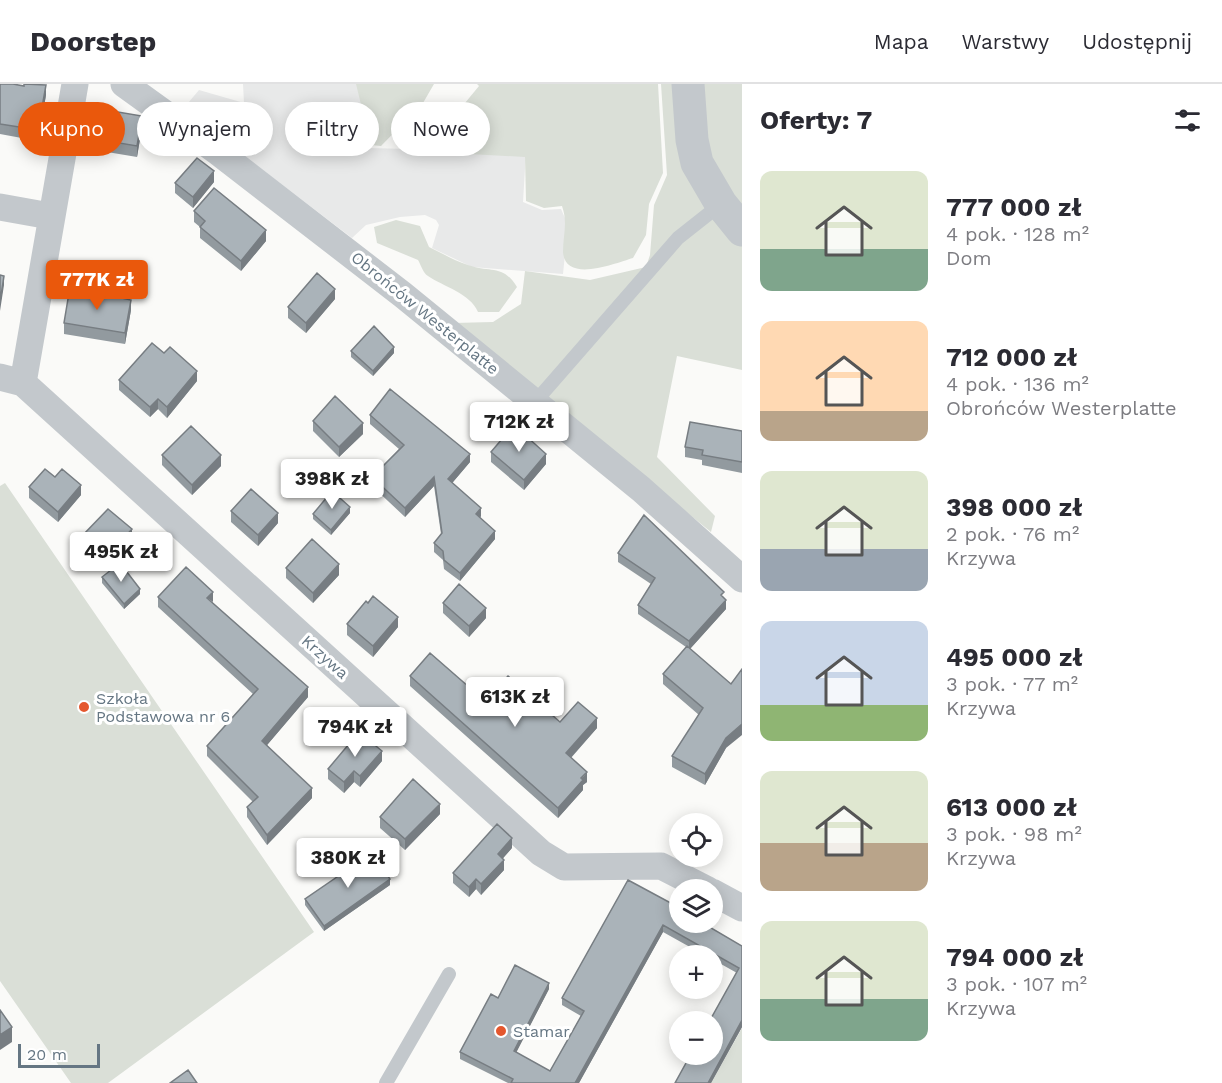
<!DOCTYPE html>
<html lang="pl">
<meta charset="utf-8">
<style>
:root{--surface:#fff;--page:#f7f7f7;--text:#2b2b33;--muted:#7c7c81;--line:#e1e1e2;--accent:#ea580c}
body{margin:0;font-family:"Work Sans",sans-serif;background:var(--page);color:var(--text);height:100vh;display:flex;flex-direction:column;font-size:22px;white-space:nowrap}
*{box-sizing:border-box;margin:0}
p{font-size:20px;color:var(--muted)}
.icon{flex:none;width:33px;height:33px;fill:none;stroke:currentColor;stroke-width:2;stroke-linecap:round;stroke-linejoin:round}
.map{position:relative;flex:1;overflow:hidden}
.drawer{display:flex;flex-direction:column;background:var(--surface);width:480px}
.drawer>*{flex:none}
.top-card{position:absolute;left:18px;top:18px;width:570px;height:54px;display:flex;gap:12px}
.tools{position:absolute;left:669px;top:729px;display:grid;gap:12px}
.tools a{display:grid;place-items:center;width:54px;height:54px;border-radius:50%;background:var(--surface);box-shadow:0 3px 15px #0003;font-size:30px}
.scale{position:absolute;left:18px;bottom:15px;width:82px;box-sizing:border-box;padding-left:6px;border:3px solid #657683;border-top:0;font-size:16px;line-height:21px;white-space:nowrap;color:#657683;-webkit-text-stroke:4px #fff;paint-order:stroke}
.price{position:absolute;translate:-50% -51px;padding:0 14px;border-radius:6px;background:#fff;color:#222;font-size:20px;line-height:39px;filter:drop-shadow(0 2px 3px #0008)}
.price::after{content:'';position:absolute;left:50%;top:36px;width:18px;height:14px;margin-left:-9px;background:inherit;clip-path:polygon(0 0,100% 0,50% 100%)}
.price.on{background:var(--accent);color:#fff}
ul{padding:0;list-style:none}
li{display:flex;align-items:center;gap:18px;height:150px;padding:0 18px}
li span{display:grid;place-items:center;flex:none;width:168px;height:120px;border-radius:12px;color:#555}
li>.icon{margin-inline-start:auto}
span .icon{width:72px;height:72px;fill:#fffc;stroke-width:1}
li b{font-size:26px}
h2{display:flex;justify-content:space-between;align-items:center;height:72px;padding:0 18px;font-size:26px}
.chip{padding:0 21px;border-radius:27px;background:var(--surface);box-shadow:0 3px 15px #0003;font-size:21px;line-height:54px}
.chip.on{background:var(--accent);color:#fff}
header{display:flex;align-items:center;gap:36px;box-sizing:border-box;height:84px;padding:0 30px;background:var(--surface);border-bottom:2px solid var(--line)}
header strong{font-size:28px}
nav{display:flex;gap:33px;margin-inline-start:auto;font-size:21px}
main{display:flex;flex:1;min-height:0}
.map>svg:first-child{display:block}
.built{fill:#e8e9e9}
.green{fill:#dadfd7}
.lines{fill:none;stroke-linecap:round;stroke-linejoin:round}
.service{stroke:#c3c8cc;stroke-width:14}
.minor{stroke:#c3c8cc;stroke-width:27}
.tertiary{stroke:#c3c8cc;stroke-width:33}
.wall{fill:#929a9f}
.shaded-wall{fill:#777d82}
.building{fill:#aab3b9;stroke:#777d82;stroke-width:1.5}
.poi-dot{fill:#e4572e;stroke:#fff;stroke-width:2}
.labels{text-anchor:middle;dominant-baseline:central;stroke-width:6;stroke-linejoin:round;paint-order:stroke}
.street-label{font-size:16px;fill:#657683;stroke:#fff}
.poi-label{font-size:16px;fill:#657683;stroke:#fff;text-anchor:start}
</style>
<header>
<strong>Doorstep</strong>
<nav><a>Mapa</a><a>Warstwy</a><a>Udostępnij</a></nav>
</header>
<main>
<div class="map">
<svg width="742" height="999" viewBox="0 0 742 999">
<rect width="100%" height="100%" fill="#fafaf8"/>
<path class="built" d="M243,0H362L368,64L526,68L523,118L542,126L561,125L568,141L563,190L472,183L432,164L439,141L436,136L425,131L400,133L366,141L352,154L183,25L199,6L244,19Z"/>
<path class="green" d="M356,0H434L423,19L381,62L371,61Z
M477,0H658L663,89L649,120L646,151L633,174C616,179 565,200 563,168C563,151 568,139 562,122L544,124L526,117L525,73L451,69L435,64L432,54L436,38L444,26L465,19L479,2Z
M661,0H742V286L677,272L657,373L715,432L711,448L453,239L493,238L521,220L525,187L590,196L646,183L650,171L654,121L667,91Z
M396,136L420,142L429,163C442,169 455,177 468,181C490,189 503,180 517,203L499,228H478C470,209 444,203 428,192C423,189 421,181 418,176L377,159L374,143Z
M5,399L314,848L108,999H71L0,897V402Z
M742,944V999H711Z"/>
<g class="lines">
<path class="service" d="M535,318L678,154L721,120
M386,999L449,890"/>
<path class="minor" d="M124,0L218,68L403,211L641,405L742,495
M0,123L50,132
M0,293L23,299L541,769L564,783L661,782L708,806
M23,299L75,0
M712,808L742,824"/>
<path class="tertiary" d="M688,0L692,56L697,79L721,120L742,146"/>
</g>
<path class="wall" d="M0,0L46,11L38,57L0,50Z
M142,43L137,73L101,67V56Z
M214,98L193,124L175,109V99Z
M194,127L266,157L241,187L200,154V143L194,138Z
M335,215L306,249L288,234V223Z
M131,226L125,260L64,250V239Z
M351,267L394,269L373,292L351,273Z
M164,269L197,297L167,334L158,325L150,333L119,306V296Z
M370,331L470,378L452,399L481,432L480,434L495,455L460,497L444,485L443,476L434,468V459L441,450L434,402L405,433L372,402V393L399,365L370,340Z
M313,337L363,350L339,373L313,347Z
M742,347V389L702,381V376L685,373V363Z
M491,368L546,380L524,406L491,378Z
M162,371L221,382L192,411L162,381Z
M55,393L81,411L58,438L29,414V403Z
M231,427L278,439L258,462L231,438Z
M350,429L331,451L313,435V430Z
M82,452L132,456L107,484L82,462Z
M618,469L724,514L726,525L690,565L726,664L705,701L672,683V672L699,631L663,600V590L686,563L638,530V521L651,500L618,478Z
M286,484L339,491L313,519L286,494Z
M102,493L140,510L124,525L102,499Z
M158,513L212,518L308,613L267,661L312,714L267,761L247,733V723L253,718L207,672V662L253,610L158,523Z
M443,519L486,534L469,553L443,529Z
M347,540L398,543L373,573L347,551Z
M410,592L485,617L560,638L597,644L571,674L587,698L583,701V706L558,734L410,602Z
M382,677L360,703L354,698L344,709L328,695V685Z
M440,730L405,766L380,744V733Z
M512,764L503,774L504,786L481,811L476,805L469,813L453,799V789Z
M628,796L680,838L742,862V943L711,999H675L737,889L712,875V872H706L663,848L579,999H508L460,975V968L498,914L549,905L516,968L550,987L581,932L562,921V914Z
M390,801L324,847L305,821V815Z"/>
<path class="shaded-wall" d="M46,1V11L38,57V46Z
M142,32V43L137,73V62Z
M214,87V98L193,124V113Z
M266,146V157L241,187V177Z
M4,192V201L0,227V218Z
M335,205V215L306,249V239Z
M131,216V226L125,260V249Z
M394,263V269L373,292V287Z
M197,287V297L167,334V323Z
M158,315V325L150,333V323Z
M363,339V350L339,373V363Z
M470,370V378L448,404V395Z
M546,370V380L524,406V396Z
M221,371V382L192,411V401Z
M434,393V402L405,433V424Z
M81,401V411L58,438V428Z
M350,423V429L331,451V446Z
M481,424V432L476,439V430Z
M278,429V439L258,462V451Z
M132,445V456L107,484V473Z
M495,447V455L460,497V489Z
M339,480V491L313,519V509Z
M140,505V510L124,525V520Z
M213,508V518L207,514Z
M726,516V525L689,566V557Z
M486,524V534L469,553V542Z
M398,533V543L373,573V562Z
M308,603V613L262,667V657Z
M597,634V644L566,679V669Z
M742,640V651L726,664L705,701V690L726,654Z
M382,667V677L360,703V692Z
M354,687V698L344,709V698Z
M587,688V698L583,701V706L558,734V724Z
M312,704V714L267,761V751Z
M440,720V730L405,766V755Z
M512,754V764L498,780V770Z
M504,776V786L481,811V800Z
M390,795V801L324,847V842Z
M476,795V805L469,813V803Z
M663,841V848L579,999H575Z
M549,899V905L514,973V967Z
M742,936V943L711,999H708Z
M12,943V958L0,966V951Z"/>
<path class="building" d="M0,0H13L24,2V0L46,1L38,46L0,40Z
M106,26L142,32L137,62L101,56Z
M197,74L214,87L193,113L175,99Z
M214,104L266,146L241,177L200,143L205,137L194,127Z
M317,189L335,205L306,239L288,223Z
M0,191L4,192L0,218Z
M70,203L131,216L125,249L64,239Z
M374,242L394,263L373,287L351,267Z
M152,259L164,269L170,263L197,287L167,323L158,315L150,323L119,296Z
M390,305L470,370L448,395L481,424L476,430L495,447L460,489L444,476L443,467L434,459L442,449L434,393L405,424L372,393L404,361L370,331Z
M335,312L363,339L339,363L313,337Z
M690,338L742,347V378L702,371L703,366L685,363Z
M514,341L546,370L524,396L491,368Z
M191,342L221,371L192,401L162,371Z
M45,385L55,393L62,385L81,401L58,428L29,403Z
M251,405L278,429L258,451L231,427Z
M332,407L350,423L331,446L313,430Z
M108,425L132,445L107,473L82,452Z
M644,431L724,508L721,511L726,516L689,557L638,521L655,494L618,469Z
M312,455L339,480L313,509L286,484Z
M120,479L140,505L124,520L102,493Z
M186,483L213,508L207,514L308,603L262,657L312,704L267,751L247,723L258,713L207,662L258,605L158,513Z
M459,500L486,524L469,542L443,519Z
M373,512L398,533L373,562L347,540L366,517L368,519Z
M687,562L731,600L742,585V640L726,654L705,690L672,672L703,624L663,590Z
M430,569L485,617L508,592L560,638L578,618L597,634L566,669L587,688L581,694L583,696L558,724L410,592Z
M359,648L382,667L360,692L354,687L344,698L328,685Z
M413,695L440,720L405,755L380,733Z
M497,740L512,754L498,770L504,776L481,800L476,795L469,803L453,789Z
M372,769L390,795L324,842L305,815Z
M628,796L680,824V838H701L742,862V936L708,999H675L691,970H712V938H709L739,884L663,841L575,999H511L513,995L460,968L491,910L498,914L515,881L549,899L514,967L550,987L584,927L562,914Z
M0,926L12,943L0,951Z
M188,986L197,999H170Z"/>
<g class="poi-dot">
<circle cx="84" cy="623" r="6"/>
<circle cx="501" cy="947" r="6"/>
</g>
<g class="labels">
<g class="street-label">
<text transform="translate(425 229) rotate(39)">Obrońców Westerplatte</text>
<text transform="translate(325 573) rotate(42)">Krzywa</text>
</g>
<g class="poi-label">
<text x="96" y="614">Szkoła<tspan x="96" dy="18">Podstawowa nr 6</tspan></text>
<text x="513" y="947">Stamar</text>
</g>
</g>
</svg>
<div class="tools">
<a><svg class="icon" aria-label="locate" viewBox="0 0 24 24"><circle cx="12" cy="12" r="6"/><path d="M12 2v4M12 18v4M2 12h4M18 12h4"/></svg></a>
<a><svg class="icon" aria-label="layers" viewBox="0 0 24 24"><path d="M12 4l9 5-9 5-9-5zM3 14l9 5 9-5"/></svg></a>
<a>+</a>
<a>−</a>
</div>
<div class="scale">20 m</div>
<b class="price on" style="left:97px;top:227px">777K zł</b>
<b class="price" style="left:519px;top:369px">712K zł</b>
<b class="price" style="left:332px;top:426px">398K zł</b>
<b class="price" style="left:121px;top:499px">495K zł</b>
<b class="price" style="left:515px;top:644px">613K zł</b>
<b class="price" style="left:355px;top:674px">794K zł</b>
<b class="price" style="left:348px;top:805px">380K zł</b>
<div class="top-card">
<a class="chip on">Kupno</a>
<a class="chip">Wynajem</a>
<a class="chip">Filtry</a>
<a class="chip">Nowe</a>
</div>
</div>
<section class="drawer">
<h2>Oferty: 7<svg class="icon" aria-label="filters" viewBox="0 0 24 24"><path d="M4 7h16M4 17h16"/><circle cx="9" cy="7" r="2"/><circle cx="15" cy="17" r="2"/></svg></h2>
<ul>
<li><span style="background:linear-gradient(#dfe7d0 65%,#7fa58c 0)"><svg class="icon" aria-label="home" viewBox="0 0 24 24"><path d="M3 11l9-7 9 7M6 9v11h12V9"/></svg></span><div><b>777 000 zł</b><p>4 pok. · 128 m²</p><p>Dom</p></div></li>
<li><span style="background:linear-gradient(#ffd9b3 75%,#b9a48a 0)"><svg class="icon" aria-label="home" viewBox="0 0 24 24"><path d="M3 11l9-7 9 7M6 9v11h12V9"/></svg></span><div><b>712 000 zł</b><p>4 pok. · 136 m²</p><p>Obrońców Westerplatte</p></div></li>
<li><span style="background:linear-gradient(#dfe7d0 65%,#9aa5b1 0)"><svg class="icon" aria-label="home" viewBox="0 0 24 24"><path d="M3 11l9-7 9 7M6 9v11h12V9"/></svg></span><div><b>398 000 zł</b><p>2 pok. · 76 m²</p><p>Krzywa</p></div></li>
<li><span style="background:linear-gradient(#c9d6e8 70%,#8fb573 0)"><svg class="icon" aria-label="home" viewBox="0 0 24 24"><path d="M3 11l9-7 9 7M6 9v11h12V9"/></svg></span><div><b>495 000 zł</b><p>3 pok. · 77 m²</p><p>Krzywa</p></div></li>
<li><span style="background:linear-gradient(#dfe7d0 60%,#b9a48a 0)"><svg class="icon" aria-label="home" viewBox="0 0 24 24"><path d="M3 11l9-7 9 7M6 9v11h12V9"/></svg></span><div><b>613 000 zł</b><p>3 pok. · 98 m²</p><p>Krzywa</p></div></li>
<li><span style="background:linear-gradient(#dfe7d0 65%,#7fa58c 0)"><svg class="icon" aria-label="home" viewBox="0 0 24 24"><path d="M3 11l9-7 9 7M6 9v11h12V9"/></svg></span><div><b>794 000 zł</b><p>3 pok. · 107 m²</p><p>Krzywa</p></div></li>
</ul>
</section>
</main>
